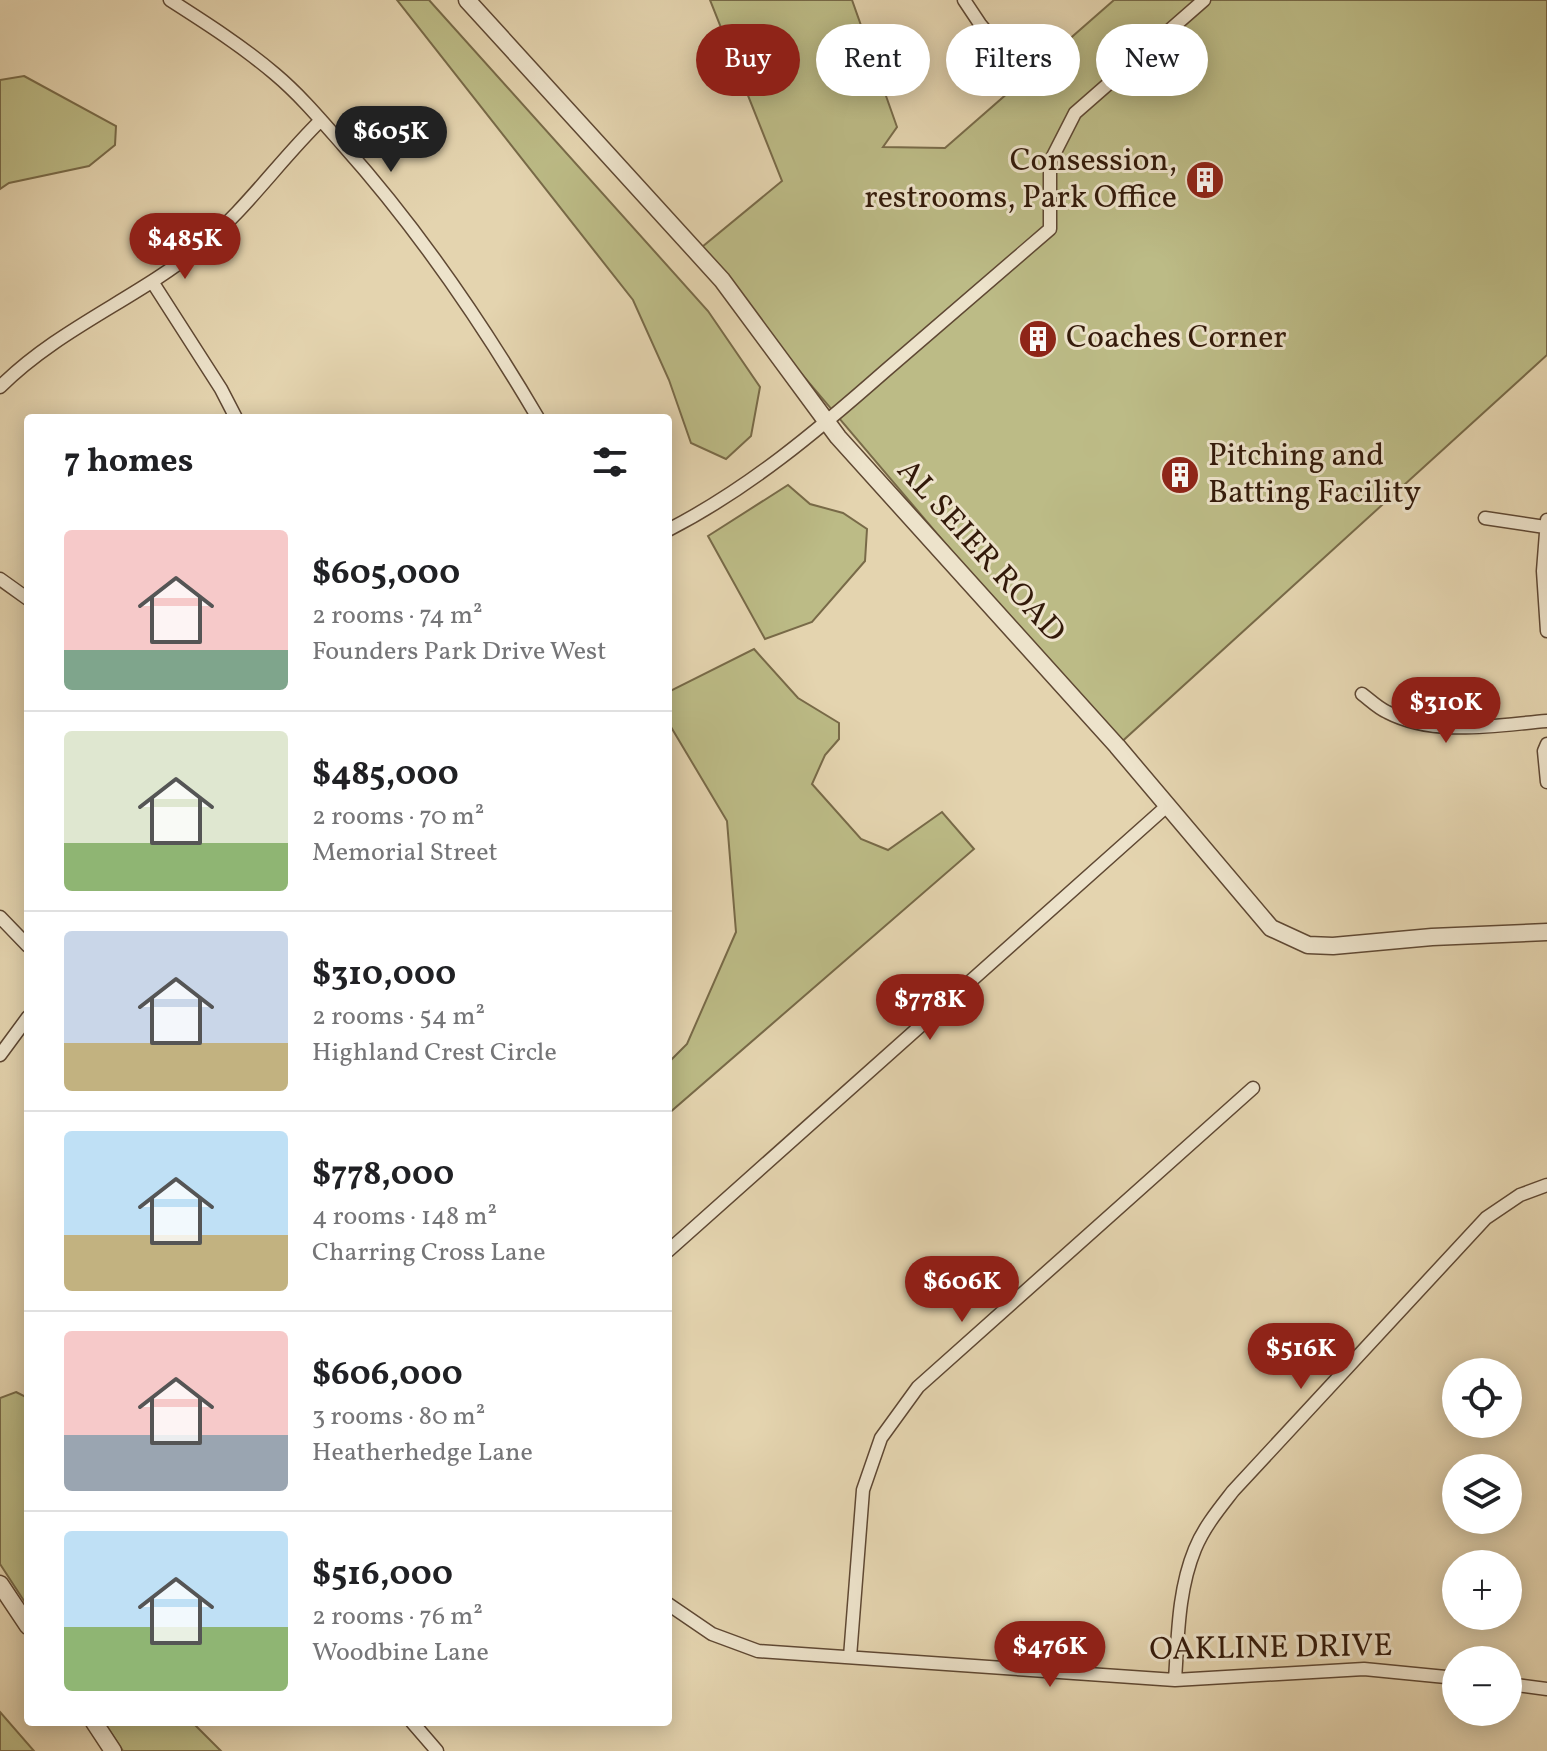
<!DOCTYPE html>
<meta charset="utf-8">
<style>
:root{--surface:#fff;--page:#f6f6f6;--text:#202124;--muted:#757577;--line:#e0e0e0;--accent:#8f2418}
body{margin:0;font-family:Vollkorn,serif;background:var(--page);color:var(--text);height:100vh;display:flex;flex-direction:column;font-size:30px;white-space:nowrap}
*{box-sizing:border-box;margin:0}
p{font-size:26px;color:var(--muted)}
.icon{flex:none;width:44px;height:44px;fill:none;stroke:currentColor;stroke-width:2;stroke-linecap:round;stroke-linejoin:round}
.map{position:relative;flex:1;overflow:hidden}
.sheet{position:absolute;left:24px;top:414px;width:648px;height:1312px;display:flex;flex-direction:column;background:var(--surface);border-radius:8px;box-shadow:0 4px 20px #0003}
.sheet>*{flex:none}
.banner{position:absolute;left:696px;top:24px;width:730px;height:72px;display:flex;gap:16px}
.controls{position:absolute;left:1442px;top:1358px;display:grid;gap:16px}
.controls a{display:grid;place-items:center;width:80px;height:80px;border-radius:50%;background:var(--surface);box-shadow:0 4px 20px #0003;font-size:40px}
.price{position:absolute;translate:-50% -68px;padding:0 18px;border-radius:28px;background:var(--accent);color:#fff;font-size:26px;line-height:52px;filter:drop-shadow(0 2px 4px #0008)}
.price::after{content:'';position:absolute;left:50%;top:48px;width:24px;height:18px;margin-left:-12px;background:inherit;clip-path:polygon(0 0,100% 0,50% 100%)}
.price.selected{background:#222;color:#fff}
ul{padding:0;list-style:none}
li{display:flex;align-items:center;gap:24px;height:200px;padding:0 40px}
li+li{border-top:2px solid var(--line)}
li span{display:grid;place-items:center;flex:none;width:224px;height:160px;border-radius:8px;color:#555}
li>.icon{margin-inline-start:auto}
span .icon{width:96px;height:96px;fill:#fffc;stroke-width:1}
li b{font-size:34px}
h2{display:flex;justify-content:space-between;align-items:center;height:96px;padding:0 40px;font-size:34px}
.pill{padding:0 28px;border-radius:36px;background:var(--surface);box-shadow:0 4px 20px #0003;font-size:28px;line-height:72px}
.pill.selected{background:var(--accent);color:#fff}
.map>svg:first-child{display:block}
.green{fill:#bcbb86;stroke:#786a48;stroke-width:2}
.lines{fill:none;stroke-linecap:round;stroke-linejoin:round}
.minor-casing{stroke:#5f4833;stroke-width:15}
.tertiary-casing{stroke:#5f4833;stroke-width:19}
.minor{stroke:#ede3cb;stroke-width:12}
.tertiary{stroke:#ede3cb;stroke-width:16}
.labels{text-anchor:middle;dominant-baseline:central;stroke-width:6;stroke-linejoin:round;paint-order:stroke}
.poi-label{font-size:32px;fill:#331a0a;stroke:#ede3cb;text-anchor:start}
.street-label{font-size:32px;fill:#331a0a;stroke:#ede3cb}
</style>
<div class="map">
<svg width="1547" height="1751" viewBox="0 0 1547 1751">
<rect width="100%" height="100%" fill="#e4d4af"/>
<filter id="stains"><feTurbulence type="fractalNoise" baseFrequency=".0025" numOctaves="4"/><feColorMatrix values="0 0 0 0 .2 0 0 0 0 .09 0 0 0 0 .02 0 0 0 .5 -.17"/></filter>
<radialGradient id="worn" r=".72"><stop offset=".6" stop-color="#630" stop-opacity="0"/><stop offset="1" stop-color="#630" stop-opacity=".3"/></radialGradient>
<path class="green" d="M397,0H429L708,311L760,387L751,436L726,459L691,443L669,380L633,300Z
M710,0H852L897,127L883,147L945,148L1114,0H1547V355L1117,746L722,280L702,247L782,181Z
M24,76L116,126L115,145L89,166L9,183L0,189V80Z
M788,485L810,504L843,513L867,529L865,561L812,622L765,639L708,536Z
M754,649L798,698L839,723V739L825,755L812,784L861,839L888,850L942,812L974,849L668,1114V1063L687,1044L736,932L727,821L668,722V692Z
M16,1392L28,1398V1607L0,1564V1398Z
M0,1712L34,1751H0Z
M104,1722H192L221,1751H123Z"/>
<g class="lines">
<g class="minor-casing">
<path id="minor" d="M170,0C206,23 242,46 275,74C300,95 321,120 343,145C418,229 481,321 538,418
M964,0L980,24L1022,74
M153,283L221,389L236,418
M0,387C58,329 136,299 199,248C245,211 279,161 321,120
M1485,518L1545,527
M1547,520L1543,571L1547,631
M668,530C748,489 817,431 884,372C940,324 995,276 1050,229V162L1075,113L1204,0
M0,579L28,599
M1362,694C1370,700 1378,708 1387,712C1435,737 1496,725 1547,721
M1547,744L1544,751L1547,782
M0,917L28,946
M0,1055L28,1017
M668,1251L1167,806
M668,1604L712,1634L758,1651L1175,1680L1364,1669L1456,1678
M850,1657L863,1490L881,1438L918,1387L1253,1088
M1175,1680C1178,1636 1178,1590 1195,1549C1204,1527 1219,1509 1233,1491L1486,1218L1520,1195L1547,1185
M1508,1684L1547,1689
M412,1722L437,1751"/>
</g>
<g class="tertiary-casing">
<path id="tertiary" d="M467,0L722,280L838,437L1117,746L1271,928L1308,945L1333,946L1432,937L1547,932
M0,1584L28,1626
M94,1722L113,1751"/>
</g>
<use href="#minor" class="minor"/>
<use href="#tertiary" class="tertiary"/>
</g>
<defs>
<g id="building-disc" transform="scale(2)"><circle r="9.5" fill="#8f2418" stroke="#ede3cb"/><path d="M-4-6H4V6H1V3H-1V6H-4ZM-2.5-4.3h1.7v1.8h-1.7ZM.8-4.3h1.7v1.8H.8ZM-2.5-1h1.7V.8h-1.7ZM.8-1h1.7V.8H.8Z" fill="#fff"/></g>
</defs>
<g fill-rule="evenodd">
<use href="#building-disc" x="1205" y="180"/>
<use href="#building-disc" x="1038" y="339"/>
<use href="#building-disc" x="1180" y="475"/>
</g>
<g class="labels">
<g class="poi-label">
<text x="1177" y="162" text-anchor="end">Consession,<tspan x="1177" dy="37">restrooms, Park Office</tspan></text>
<text x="1066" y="339">Coaches Corner</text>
<text x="1208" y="457">Pitching and<tspan x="1208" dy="37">Batting Facility</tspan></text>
</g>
<g class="street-label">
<text transform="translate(980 552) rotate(48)">AL SEIER ROAD</text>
<text transform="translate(1271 1649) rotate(-1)">OAKLINE DRIVE</text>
</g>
</g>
<rect width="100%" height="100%" filter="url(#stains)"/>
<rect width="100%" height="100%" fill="url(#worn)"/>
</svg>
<div class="controls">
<a><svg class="icon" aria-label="locate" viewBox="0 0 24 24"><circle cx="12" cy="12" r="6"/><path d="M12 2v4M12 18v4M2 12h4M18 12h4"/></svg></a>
<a><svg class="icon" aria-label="layers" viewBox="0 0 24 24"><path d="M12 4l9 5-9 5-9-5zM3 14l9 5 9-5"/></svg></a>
<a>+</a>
<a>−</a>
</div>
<b class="price selected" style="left:391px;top:174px">$605K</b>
<b class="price" style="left:185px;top:281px">$485K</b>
<b class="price" style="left:1446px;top:745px">$310K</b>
<b class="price" style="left:930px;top:1042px">$778K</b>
<b class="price" style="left:962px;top:1324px">$606K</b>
<b class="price" style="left:1301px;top:1391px">$516K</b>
<b class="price" style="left:1050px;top:1689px">$476K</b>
<div class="banner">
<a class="pill selected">Buy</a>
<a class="pill">Rent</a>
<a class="pill">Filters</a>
<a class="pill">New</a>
</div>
<section class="sheet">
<h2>7 homes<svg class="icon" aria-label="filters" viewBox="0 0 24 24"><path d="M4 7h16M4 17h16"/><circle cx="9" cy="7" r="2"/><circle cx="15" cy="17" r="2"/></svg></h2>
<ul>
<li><span style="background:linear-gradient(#f6c9c9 75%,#7fa58c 0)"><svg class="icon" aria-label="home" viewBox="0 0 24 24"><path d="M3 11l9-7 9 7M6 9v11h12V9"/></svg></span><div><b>$605,000</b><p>2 rooms · 74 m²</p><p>Founders Park Drive West</p></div></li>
<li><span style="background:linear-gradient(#dfe7d0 70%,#8fb573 0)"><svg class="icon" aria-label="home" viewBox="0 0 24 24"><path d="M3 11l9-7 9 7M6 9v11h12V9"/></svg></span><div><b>$485,000</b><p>2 rooms · 70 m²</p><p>Memorial Street</p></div></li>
<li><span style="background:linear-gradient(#c9d6e8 70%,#c2b280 0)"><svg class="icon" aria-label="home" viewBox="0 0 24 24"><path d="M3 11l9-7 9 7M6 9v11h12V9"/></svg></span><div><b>$310,000</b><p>2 rooms · 54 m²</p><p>Highland Crest Circle</p></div></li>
<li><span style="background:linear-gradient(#bfe0f5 65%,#c2b280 0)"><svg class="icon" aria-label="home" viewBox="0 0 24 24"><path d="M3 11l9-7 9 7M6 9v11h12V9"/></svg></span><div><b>$778,000</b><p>4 rooms · 148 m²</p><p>Charring Cross Lane</p></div></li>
<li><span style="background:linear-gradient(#f6c9c9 65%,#9aa5b1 0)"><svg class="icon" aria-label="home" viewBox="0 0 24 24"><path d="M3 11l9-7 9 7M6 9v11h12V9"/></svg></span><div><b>$606,000</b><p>3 rooms · 80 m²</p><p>Heatherhedge Lane</p></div></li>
<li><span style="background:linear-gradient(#bfe0f5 60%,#8fb573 0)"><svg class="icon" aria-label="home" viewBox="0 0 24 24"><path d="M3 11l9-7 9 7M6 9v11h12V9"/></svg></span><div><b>$516,000</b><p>2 rooms · 76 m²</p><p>Woodbine Lane</p></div></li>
</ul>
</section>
</div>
